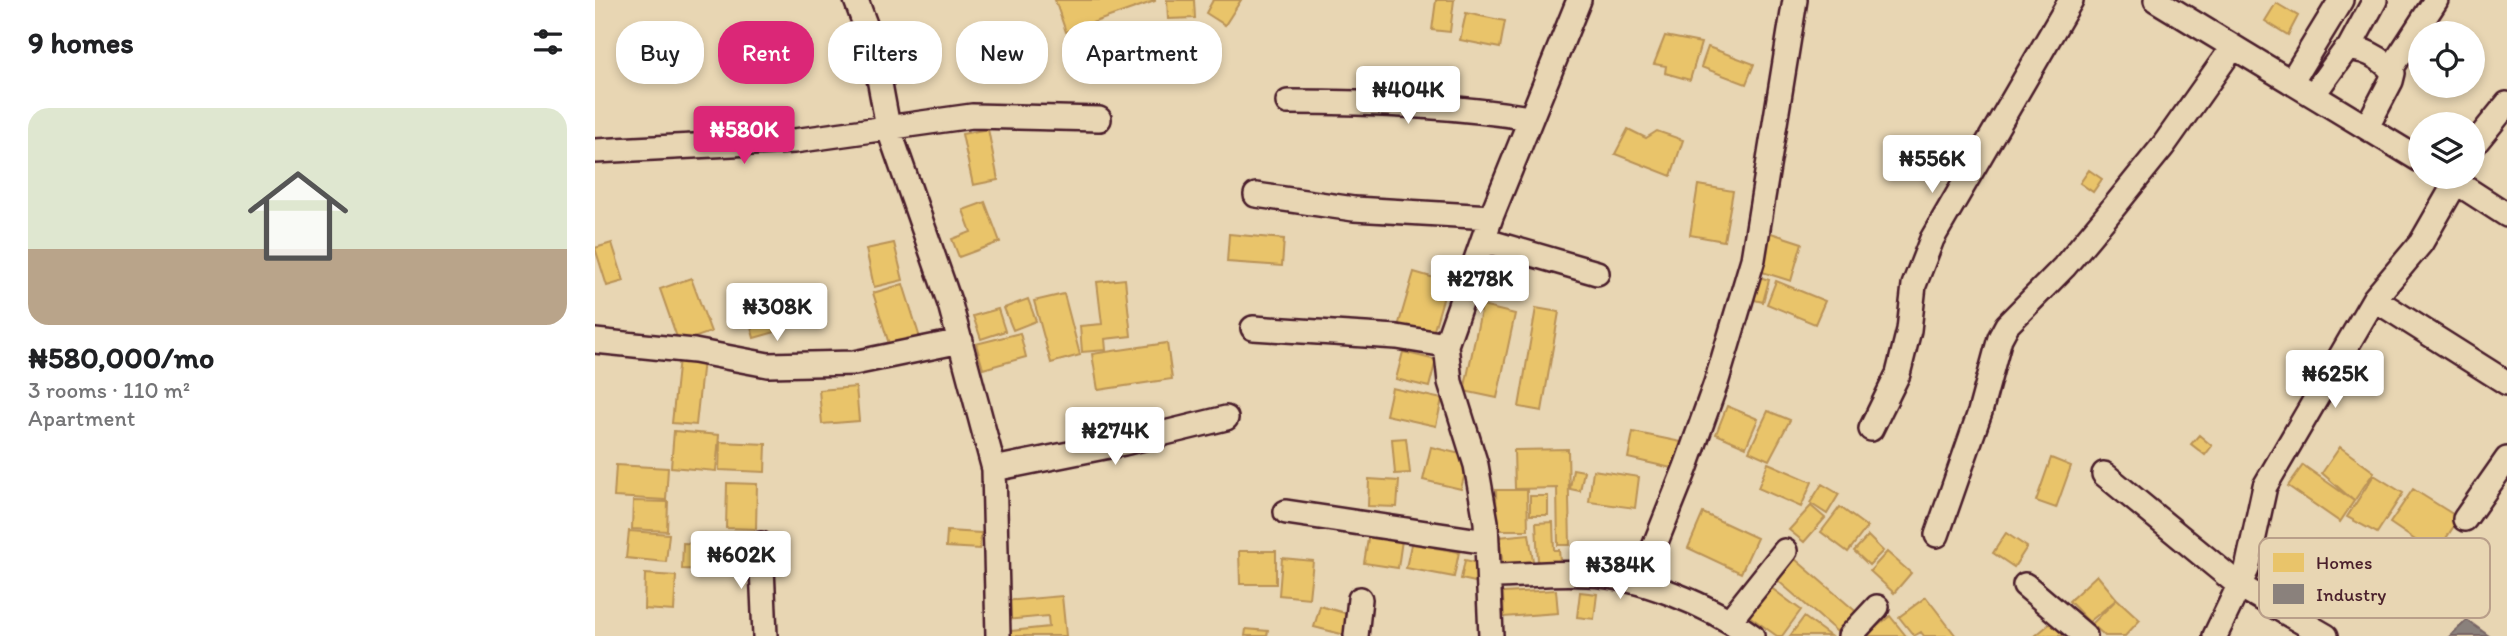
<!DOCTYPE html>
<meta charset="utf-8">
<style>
:root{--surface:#fff;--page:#f2f2f2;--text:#202124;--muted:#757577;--accent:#db2777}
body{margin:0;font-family:Itim,sans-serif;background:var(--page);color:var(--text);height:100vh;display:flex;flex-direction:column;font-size:26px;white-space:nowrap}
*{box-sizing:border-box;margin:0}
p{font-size:23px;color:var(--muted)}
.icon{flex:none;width:38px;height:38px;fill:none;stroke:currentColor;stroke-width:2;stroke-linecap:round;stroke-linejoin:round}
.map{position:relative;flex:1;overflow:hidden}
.side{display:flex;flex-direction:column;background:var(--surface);width:595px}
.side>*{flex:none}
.top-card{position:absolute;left:21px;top:21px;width:665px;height:63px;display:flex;gap:14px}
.fabs{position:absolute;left:1813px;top:21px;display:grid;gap:14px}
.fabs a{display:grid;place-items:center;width:77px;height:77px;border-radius:50%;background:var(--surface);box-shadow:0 4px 10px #0003;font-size:35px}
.price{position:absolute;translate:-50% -60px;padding:0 16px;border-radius:7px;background:#fff;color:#222;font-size:23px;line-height:46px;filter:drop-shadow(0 2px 4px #0008)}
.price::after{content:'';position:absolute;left:50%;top:42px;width:21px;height:16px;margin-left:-10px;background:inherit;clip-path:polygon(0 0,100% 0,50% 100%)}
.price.selected{background:var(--accent);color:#fff}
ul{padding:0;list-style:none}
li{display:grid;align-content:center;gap:14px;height:371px;padding:0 28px}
li span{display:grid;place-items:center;height:217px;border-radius:21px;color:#555}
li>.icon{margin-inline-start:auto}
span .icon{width:126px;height:126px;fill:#fffc;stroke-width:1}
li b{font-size:30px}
h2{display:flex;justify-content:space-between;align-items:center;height:84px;padding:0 28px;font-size:30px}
.tag{padding:0 24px;border-radius:28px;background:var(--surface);box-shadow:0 4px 10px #0003;font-size:24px;line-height:63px}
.tag.selected{background:var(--accent);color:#fff}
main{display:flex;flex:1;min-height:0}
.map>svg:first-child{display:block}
.homes{fill:#e9c46a;stroke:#b99257;stroke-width:2}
.industry{fill:#8a817c;stroke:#776464;stroke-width:2}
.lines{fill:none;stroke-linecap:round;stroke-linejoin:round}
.minor-casing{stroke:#4a1f2b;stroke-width:28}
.minor{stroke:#e8d6b3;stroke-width:23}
.key{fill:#e8d6b3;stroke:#b99f8a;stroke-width:2}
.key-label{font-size:19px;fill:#4a1f2b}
</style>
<main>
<section class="side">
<h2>9 homes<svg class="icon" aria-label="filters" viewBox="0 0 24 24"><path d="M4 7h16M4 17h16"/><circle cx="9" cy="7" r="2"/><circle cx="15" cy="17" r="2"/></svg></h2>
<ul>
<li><span style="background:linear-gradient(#dfe7d0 65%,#b9a48a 0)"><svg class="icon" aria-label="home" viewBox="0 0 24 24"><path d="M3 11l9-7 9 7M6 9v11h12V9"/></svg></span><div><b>₦580,000/mo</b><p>3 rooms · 110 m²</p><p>Apartment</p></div></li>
</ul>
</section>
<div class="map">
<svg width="1912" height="636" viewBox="0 0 1912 636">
<rect width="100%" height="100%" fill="#e8d6b3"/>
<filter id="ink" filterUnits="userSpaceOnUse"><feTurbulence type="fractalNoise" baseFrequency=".0143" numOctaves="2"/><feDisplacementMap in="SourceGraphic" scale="14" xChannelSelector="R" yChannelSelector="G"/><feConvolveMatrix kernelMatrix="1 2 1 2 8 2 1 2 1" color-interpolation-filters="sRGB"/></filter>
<g filter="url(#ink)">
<path class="homes" d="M460,0H560V1L471,32Z
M572,0H599L600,18L573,19Z
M618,0H646L630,25L611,13Z
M841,0H859L855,32L837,30Z
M1681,3L1703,16L1693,35L1670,21Z
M871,13L910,21L905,48L865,40Z
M1070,36L1106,43L1095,80L1070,73L1071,66L1059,64Z
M1113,47L1159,64L1151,84L1106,67Z
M393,129L403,180L378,185L367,134Z
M1033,129L1051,138L1062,131L1088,140L1076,176L1020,154Z
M1494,170L1507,179L1498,192L1485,183Z
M1103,185L1138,191L1129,241L1095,235Z
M390,202L405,242L364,257L357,239L376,232L368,210Z
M1173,232L1207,243L1196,281L1161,270Z
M634,234L689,239L687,266L632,262Z
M17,243L29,281L12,286L0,248Z
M299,243L308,280L279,287L271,249Z
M819,272L853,282L836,340L802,330Z
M1161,276L1174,280L1168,302L1155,299Z
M96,278L116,332L84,343L65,289Z
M530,279L536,336L510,339L511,350L487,352L485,326L507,324L502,282Z
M1181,281L1230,301L1220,324L1172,304Z
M308,284L325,338L295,347L278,293Z
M168,288L180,332L159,338L147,293Z
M469,294L485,355L456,363L439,301Z
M433,299L441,321L418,330L409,308Z
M887,306L920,314L902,398L869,391Z
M941,308L964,312L947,411L924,407Z
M403,309L410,331L386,339L378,316Z
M425,333L431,357L388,369L381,344Z
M572,343L577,379L503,390L497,354Z
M808,352L841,360L834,387L801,379Z
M84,358L108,360L101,425L77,423Z
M261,387L264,421L227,424L224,390Z
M797,388L847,399L841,426L791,415Z
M1132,406L1163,419L1151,447L1121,434Z
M1173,411L1195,420L1174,460L1154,451Z
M79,431L124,435L121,471L76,467Z
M1038,432L1091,443L1085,470L1033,458Z
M1604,435L1617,446L1610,455L1596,444Z
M811,438L815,473L800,474L797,439Z
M125,442L171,444L170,472L124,470Z
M836,447L874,456L866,489L828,480Z
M1745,447L1779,472L1759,501L1727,473Z
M973,449L975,545H963L962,488L920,489L919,450Z
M1456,458L1476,466L1461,508L1441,501Z
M1173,463L1217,482L1206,507L1163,488Z
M21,465L73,468L71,500L19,497Z
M1708,465L1759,501L1745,522L1693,486Z
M978,469L989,471L985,491L975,489Z
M998,470L1044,477L1040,508L994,502Z
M1779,475L1808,493L1782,533L1752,517Z
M774,479L804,481L802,507L773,506Z
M132,483L162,484L161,529L131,528Z
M1227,484L1244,494L1232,514L1215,503Z
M1818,489L1864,518L1841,554L1795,523Z
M901,490H932L933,530H902Z
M935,496H953V515H935Z
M38,501L73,502L72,531L37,529Z
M1216,506L1230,518L1209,542L1194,530Z
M1245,507L1272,527L1253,552L1226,532Z
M1108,513L1162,538L1146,573L1093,548Z
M958,522L959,550H964L965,561L943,562L941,523Z
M775,527L808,533L803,568L769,563Z
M34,531L74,534L71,562L31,558Z
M352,531L386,533L385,549L351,547Z
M1411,533L1432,547L1419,567L1398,553Z
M934,534L938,561L908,565L904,537Z
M818,535L842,539L840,548L864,552L859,577L811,568Z
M1273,536L1288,551L1274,565L1259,551Z
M88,543L139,546L138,571L87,569Z
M644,551H681V584H645Z
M1292,552L1316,573L1299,593L1275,571Z
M687,558L718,561L714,598L684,595Z
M1200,559L1265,615L1247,636L1182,580Z
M870,560L889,564L885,583L866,579Z
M50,574L81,576L79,611L49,609Z
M1502,575L1522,599L1494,622L1474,601Z
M1175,587L1206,610L1187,636H1182L1154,616Z
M961,590L963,613L909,617L908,593Z
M985,592L1002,594L999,619L982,617Z
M467,596L471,636H407L406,632L454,627L453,616L411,620L409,601Z
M1331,597L1361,636H1329L1326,632L1319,636L1304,617Z
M1522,599L1545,620L1530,636H1510L1497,624Z
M725,606L760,616L754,636L719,627Z
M1295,616L1311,636H1270Z
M1209,617L1235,636H1195Z
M1457,622L1471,636H1440Z
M651,629L673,631L672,636H650Z"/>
<path class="industry" d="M1872,620L1894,636H1855Z"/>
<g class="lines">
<g class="minor-casing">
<path id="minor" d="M261,0L278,46L293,127L355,304L399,469L403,636
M1561,0L1825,160
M1754,48L1780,0
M1796,69L1841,0
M1696,82L1746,0
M1718,95L1749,52C1762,43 1791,60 1798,73L1796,81L1772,127
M693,102C775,102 855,105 935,118
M1878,146L1912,104
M0,151L199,141L377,116L504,119
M1853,177L1912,215
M661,195L759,209L896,217
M888,240L1002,273
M1779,299L1912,383
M658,328L802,337L851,345
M0,341L99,351L173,365L259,363L366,341
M1276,429L1303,374L1314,330L1319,285L1337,239L1476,0
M399,469L529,443L631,418
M1509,474L1645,586L1731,636
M691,512L892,542
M1870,519L1912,459
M1342,535L1385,412L1405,338L1412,325L1469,267L1510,218L1568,146L1638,47
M166,544L170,636
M894,576C926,576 960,572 992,574C1044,576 1115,605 1157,636
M1045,582L1091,467L1121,383L1158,259L1200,0
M1430,585L1490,636
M1135,620L1190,551
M761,636L765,599
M896,636L891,522L881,465L855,382L851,345L896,217L984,0
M1255,636L1282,607
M1620,636L1652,569L1670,486L1779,299L1826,243L1861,182"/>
</g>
<use href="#minor" class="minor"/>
</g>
</g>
<rect x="1664" y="538" width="231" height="80" rx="10" class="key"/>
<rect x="1678" y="553" width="31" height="19" fill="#e9c46a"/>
<rect x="1678" y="584" width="31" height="20" fill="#8a817c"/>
<g class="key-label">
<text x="1721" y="569">Homes</text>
<text x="1721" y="601">Industry</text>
</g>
</svg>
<div class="fabs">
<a><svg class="icon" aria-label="locate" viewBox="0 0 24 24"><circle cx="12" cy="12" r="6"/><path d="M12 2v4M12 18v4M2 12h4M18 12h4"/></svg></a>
<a><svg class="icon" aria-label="layers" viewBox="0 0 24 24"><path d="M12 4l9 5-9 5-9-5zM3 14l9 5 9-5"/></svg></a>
</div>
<b class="price" style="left:813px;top:126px">₦404K</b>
<b class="price selected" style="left:149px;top:166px">₦580K</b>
<b class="price" style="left:1337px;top:195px">₦556K</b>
<b class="price" style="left:885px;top:315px">₦278K</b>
<b class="price" style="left:182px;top:343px">₦308K</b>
<b class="price" style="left:1740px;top:410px">₦625K</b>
<b class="price" style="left:520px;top:467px">₦274K</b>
<b class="price" style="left:146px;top:591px">₦602K</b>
<b class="price" style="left:1025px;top:601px">₦384K</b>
<div class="top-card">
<a class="tag">Buy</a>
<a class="tag selected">Rent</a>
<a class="tag">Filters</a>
<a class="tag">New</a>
<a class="tag">Apartment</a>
</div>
</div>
</main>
